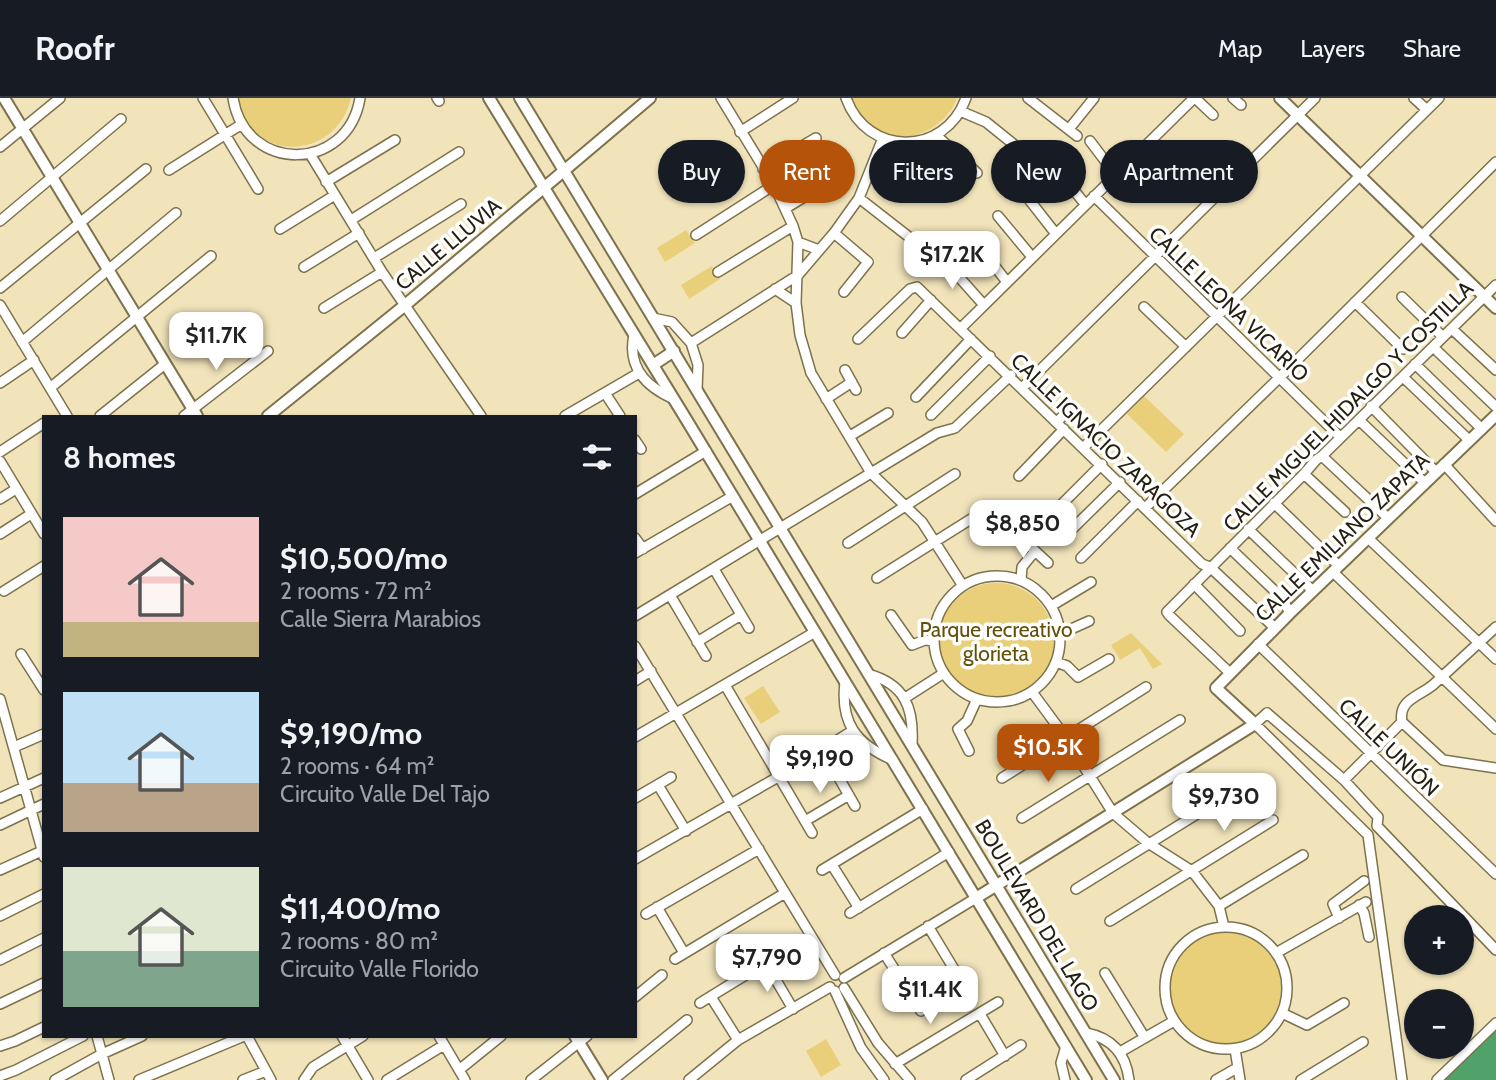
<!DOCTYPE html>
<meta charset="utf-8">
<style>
:root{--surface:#171b24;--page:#242831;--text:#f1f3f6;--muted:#9ea1a6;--line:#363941;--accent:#b45309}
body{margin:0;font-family:Cabin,sans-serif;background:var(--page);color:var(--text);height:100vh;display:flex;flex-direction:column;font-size:26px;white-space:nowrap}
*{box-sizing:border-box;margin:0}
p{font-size:23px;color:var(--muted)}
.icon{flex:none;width:38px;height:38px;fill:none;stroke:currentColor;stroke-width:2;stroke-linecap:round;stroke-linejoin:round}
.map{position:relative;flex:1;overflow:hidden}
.drawer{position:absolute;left:42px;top:317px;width:595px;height:623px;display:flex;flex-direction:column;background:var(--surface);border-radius:0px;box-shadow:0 2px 5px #0004}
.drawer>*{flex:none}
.banner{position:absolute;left:658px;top:42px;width:665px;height:63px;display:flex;gap:14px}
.buttons{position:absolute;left:1404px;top:807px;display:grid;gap:14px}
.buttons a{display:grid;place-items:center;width:70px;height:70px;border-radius:50%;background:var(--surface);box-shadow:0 2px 5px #0004;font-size:35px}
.price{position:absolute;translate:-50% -60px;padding:0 16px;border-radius:14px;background:#fff;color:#222;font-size:23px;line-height:46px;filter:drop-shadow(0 2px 4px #0008)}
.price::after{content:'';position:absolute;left:50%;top:42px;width:21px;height:16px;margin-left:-10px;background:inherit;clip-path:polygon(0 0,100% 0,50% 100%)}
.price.on{background:var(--accent);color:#fff}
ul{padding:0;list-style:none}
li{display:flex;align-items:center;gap:21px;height:175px;padding:0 21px}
li span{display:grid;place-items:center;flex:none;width:196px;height:140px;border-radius:0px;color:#555}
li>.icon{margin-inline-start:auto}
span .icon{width:84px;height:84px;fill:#fffc;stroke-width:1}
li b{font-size:30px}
h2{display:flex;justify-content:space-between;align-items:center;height:84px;padding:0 21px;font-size:30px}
.tag{padding:0 24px;border-radius:32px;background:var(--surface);box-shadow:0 2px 5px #0004;font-size:24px;line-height:63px}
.tag.on{background:var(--accent);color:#fff}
header{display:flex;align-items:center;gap:42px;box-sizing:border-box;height:98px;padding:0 35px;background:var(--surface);border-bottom:2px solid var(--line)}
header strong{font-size:33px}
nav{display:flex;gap:38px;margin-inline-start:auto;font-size:24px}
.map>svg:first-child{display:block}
.green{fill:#eacf7b}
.water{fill:#51a16b}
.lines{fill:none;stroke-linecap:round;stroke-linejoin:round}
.canal{stroke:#51a16b;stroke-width:7}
.minor-casing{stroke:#7e724d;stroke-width:12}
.tertiary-casing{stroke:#7e724d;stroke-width:14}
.minor{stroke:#fff;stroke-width:9}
.tertiary{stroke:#fff;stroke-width:10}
.labels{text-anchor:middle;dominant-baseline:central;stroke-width:7;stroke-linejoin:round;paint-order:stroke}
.street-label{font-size:21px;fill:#252011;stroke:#fff}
.park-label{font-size:21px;fill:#635007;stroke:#fff}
</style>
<header>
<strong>Roofr</strong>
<nav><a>Map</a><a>Layers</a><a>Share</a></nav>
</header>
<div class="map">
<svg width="1496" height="982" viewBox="0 0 1496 982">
<rect width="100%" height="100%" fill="#f1e4bb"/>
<path class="green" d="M238,0H351C336,64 249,66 238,0Z
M849,0H957C943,39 888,54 860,19C856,14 853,6 849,0Z
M686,132L695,145L665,164L657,150Z
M712,168L720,181L689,201L681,187Z
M1144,298L1184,336L1166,354L1127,316Z
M938 543a58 58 0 1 1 116 0a58 58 0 1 1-116 0Z
M1131,535L1162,566L1153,571L1140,550L1120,562L1111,547Z
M763,588L780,614L761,626L744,600Z
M1169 890a56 56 0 1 1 112 0a56 56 0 1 1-112 0Z
M826,941L841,967L821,979L806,953Z"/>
<path class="water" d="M1496,937V982H1449Z"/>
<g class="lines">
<path class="canal" d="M1448,982L1496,935"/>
<g class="minor-casing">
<path id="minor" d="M203,0L258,91
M233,0C245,76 348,75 360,0
M437,0L439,3
M721,0L774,87L793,128L798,144L796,205L800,237L811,275L871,375L922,424L963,488
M846,0C867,59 945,59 966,0
M1028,0L1077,38
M1195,0L1213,17
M1233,0L1241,7
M1414,0L1427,12
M960,13L986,24L1017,49
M1069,31L1094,0
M740,34L793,0
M936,37L977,75
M1090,43L1115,76
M0,49L60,0
M310,56L382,174L481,318
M874,62L891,74H905L936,98
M1052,65L1085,106
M763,71L816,40
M169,72L242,26
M326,84L395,42
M1020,90L1056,136
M1094,98L1340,339
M859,100L927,153
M786,110L824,87
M998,118L1032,159
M351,122L459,54
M0,123L121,21
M280,131L335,97
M834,135L868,164L844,194
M696,137L774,87
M972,139L1007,184
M798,144L819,152
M374,160L461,106
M942,160L983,206
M304,169L359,135
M718,174L793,128
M0,190L146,71
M775,191L796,205
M1402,199L1442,238
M1355,204L1403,251
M0,207L67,318
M1144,209L1186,249
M324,210L382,174
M653,220L672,224L691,245L698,267L697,291
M961,230L1194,0
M1452,231L1496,272
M902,235L931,202
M634,237C627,269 646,289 674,301
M858,241L910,191L917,189L1202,466L1210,469L1275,530
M22,244L176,115
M691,245L798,177L834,135L859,100L883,40
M1433,249L1496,309
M1415,266L1482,331
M845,272L856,292
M1403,279L1469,342
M0,285L34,262
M50,290L211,158
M1022,290L1315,0
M605,295L620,318
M916,299L971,241
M826,301L852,284
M1371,308L1436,374
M931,317L990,258
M100,318L165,266
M184,318L268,253
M565,318L639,275
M1359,322L1425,385
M1057,324L1072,308
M850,338L888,315
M635,342L641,351
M1084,349L1439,0
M0,354L44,325
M1322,358L1388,420
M0,363L44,436
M1444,366L1496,423
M1304,376L1345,414
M1019,378L1064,331
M635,396L706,353
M0,401L16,391
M1274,405L1339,468
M1145,410L1279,280L1496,64
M1044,424L1102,366
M1248,431L1313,493
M0,436L31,416
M1019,438L1048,465
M635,440L643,451
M1368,440L1496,561
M1061,442L1120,384
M848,445L955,376
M1230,450L1281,499L1290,515
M635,455L733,398
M1081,460L1138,403
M714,471L749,530
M1333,474L1496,631
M934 541a63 63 0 1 1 126 0a63 63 0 1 1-126 0Z
M877,480L987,411
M1021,482L1022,469L1035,453
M1194,486L1240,533
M4,493L44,468
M670,497L706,558
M1051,508L1091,484
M891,517L912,547L925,542L934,543
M635,518L937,335L955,330L1011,277
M1060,536L1089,523
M697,544L741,517
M1258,546L1496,776
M635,548L835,877
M21,556L44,592
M1056,564L1067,568L1078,579L1109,561
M1230,575L1169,517L1167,514L1169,512L1304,376L1316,362L1322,358L1496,187
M868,576C905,586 914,610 912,646
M635,583L651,573
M845,584C840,625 856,646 893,662
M725,587L812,735
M1032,594L1066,640L1113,715L1148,745L1192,773L1219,808L1224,829
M905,600L944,575
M0,601L44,759
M1402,624L1443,662L1496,670
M635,639L815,534
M14,649L44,636
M823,652L855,708
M969,653L958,631L967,623L977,601
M1002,680L1146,589
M1344,682L1402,624C1398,602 1418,599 1433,587L1496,529
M658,687L686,733
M0,700L44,680
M635,700L671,679
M1022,720L1180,622
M805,723L849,697
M0,727L44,706
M635,761L778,679L852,633
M832,767L859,810
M0,772L44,752
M822,772L923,711
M1076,791L1231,695
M1359,807L1364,815L1369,839
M1219,808L1303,757
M657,809L684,855
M850,815L949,754
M646,816L759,751
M0,818L44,796
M1339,820L1333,806L1364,783
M1110,823L1273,722
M928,828L963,886
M1165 890a61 61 0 1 1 122 0a61 61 0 1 1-122 0Z
M884,855L921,913
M1276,855L1366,804
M675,861L785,795
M0,862L44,840
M766,865L793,911
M1105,875L1145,940
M844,880L976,800
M844,890L878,945L910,982
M835,893L861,950L884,982
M911,897L954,872
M635,899L662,877
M711,899L738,942
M700,905L778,857
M0,906L44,885
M1282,915L1307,927L1344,905
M980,916L1005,958
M1086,935C1112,940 1126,956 1129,982
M97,938L109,982
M247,938L271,982
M342,938L368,982
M439,938L465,982
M0,948L15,943L44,929
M1235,951L1240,982
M1120,954L1174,923
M895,966L998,904
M459,972L501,938
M0,978L16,972L83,938
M55,982L102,956L142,938
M139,982L244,938
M243,982L266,973
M304,982L313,969L363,938
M387,982L444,947
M531,982L587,938
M613,982L687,922
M689,982L738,942L830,889
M966,982L1021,947
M1065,982L1061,965L1066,948
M1216,982L1237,970
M1301,982L1363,944
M1402,982L1368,737L1255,626L1267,615L1344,682L1378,719L1377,728L1496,852
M1437,982L1496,925"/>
</g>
<g class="tertiary-casing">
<path id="tertiary" d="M4,0L197,318
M489,0L686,321L1086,982
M520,0L1114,982
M1280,0L1496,210
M653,267L674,253
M268,318L404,208L650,0
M976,800L1255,626L1216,590L1290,515L1496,317
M575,938L602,982"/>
</g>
<use href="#minor" class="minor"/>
<use href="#tertiary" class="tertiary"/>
</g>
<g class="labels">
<g class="street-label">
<text transform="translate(448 146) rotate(-40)">CALLE LLUVIA</text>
<text transform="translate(1229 206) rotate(44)">CALLE LEONA VICARIO</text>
<text transform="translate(1348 308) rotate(-45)">CALLE MIGUEL HIDALGO Y COSTILLA</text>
<text transform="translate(1106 347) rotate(44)">CALLE IGNACIO ZARAGOZA</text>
<text transform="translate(1342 439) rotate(-44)">CALLE EMILIANO ZAPATA</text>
<text transform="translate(1389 649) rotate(44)">CALLE UNIÓN</text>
<text transform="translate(1037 817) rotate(59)">BOULEVARD DEL LAGO</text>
</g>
<g class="park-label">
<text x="996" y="531">Parque recreativo<tspan x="996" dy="24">glorieta</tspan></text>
</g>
</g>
</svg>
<div class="buttons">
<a>+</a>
<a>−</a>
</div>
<b class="price" style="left:952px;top:193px">$17.2K</b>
<b class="price" style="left:216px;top:274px">$11.7K</b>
<b class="price" style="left:1023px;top:462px">$8,850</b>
<b class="price on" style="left:1048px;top:686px">$10.5K</b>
<b class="price" style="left:820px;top:697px">$9,190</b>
<b class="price" style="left:1224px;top:735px">$9,730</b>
<b class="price" style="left:767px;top:896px">$7,790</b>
<b class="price" style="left:930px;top:928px">$11.4K</b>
<div class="banner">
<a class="tag">Buy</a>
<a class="tag on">Rent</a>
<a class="tag">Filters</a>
<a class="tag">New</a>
<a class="tag">Apartment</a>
</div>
<section class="drawer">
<h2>8 homes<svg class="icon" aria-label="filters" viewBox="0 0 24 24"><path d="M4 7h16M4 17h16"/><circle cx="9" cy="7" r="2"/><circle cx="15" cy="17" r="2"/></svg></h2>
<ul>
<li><span style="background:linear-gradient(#f6c9c9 75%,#c2b280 0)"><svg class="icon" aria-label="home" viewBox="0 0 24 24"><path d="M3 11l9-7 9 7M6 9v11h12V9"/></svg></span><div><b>$10,500/mo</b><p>2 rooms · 72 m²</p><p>Calle Sierra Marabios</p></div></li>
<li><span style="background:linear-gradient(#bfe0f5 65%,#b9a48a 0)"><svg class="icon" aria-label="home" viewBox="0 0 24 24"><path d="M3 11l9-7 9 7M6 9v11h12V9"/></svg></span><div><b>$9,190/mo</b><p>2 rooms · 64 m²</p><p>Circuito Valle Del Tajo</p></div></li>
<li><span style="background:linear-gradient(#dfe7d0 60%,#7fa58c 0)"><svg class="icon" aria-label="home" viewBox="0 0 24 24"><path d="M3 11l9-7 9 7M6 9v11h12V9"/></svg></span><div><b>$11,400/mo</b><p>2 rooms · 80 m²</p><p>Circuito Valle Florido</p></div></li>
</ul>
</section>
</div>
